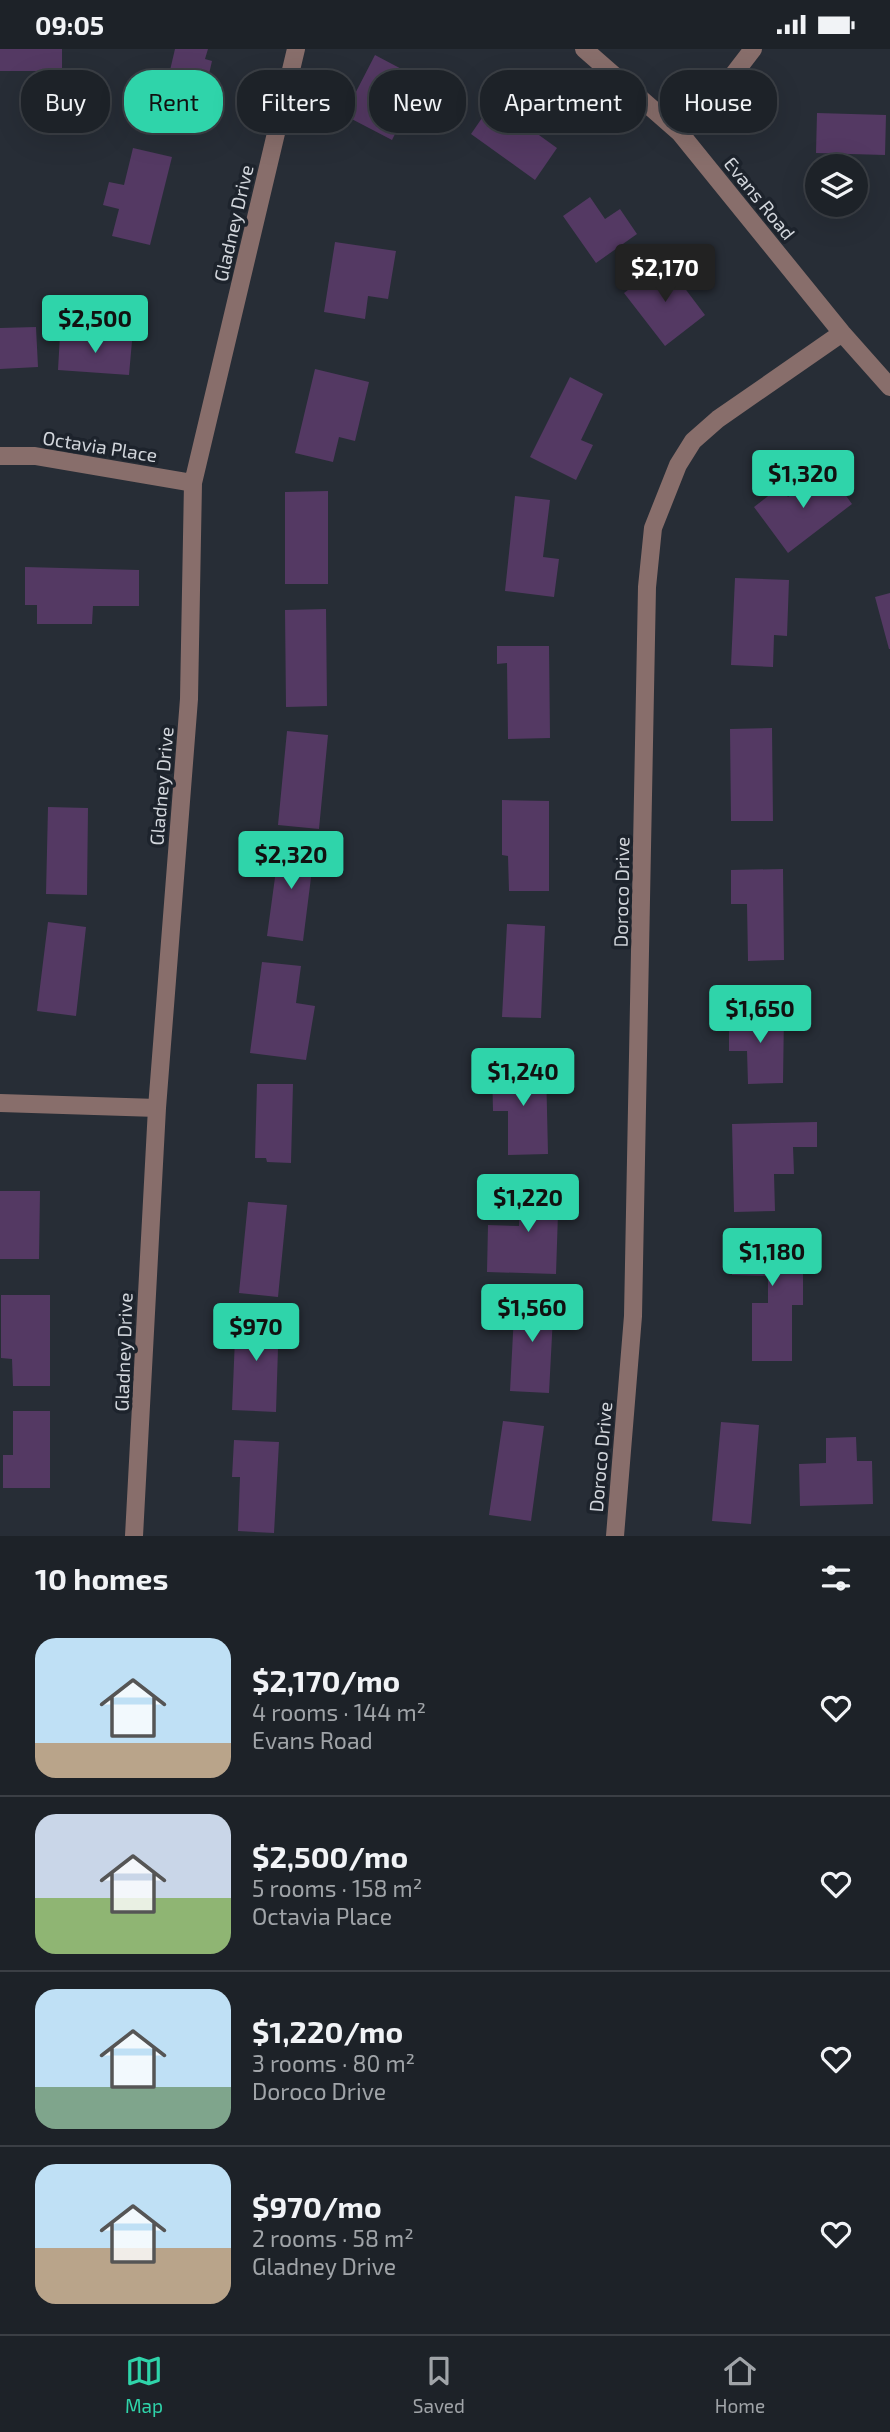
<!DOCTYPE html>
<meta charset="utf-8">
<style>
:root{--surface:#1d2228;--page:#2a2f34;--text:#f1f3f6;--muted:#a0a4a8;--line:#3b3f45;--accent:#2fd4aa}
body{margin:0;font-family:"Exo 2",sans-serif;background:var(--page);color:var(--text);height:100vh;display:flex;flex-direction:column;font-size:26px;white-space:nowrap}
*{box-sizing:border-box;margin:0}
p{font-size:23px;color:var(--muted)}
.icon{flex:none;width:38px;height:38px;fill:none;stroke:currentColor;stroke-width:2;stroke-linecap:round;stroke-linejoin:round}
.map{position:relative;height:1487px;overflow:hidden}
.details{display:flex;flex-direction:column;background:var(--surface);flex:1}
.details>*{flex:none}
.top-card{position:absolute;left:21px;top:21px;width:849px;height:63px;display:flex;gap:14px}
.tools{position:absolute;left:805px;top:105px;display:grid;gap:14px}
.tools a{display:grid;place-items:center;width:63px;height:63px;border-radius:50%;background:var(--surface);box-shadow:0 7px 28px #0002,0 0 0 2px var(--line);font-size:35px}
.price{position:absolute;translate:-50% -60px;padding:0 16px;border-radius:7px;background:var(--accent);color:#111;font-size:23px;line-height:46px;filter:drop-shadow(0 2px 4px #0008)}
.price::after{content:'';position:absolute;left:50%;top:42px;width:21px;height:16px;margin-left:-10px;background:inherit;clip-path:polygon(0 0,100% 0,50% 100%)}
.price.current{background:#222;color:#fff}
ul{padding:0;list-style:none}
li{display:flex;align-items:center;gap:21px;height:175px;padding:0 35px}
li+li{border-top:2px solid var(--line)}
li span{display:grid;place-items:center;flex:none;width:196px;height:140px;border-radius:21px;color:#555}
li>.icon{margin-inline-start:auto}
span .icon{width:84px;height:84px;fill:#fffc;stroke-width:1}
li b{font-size:30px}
h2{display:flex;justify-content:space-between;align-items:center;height:84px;padding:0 35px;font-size:30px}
.pill{padding:0 24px;border-radius:28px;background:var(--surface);box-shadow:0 7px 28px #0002,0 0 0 2px var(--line);font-size:24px;line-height:63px}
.pill.current{background:var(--accent);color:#111}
.status{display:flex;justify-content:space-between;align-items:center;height:49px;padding:0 35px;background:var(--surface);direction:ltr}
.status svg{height:19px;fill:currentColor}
.tabs{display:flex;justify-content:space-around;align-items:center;height:98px;border-top:2px solid var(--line);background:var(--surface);font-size:19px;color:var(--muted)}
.tabs a{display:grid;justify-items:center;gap:4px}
.tabs .current{color:var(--accent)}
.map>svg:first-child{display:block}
.building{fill:#543963}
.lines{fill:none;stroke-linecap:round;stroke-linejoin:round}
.minor{stroke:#886e6b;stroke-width:18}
.labels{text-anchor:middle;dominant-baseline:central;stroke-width:7;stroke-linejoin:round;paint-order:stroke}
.street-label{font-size:19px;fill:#d2d6dc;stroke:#1d232c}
</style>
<div class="status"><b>09:05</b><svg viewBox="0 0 49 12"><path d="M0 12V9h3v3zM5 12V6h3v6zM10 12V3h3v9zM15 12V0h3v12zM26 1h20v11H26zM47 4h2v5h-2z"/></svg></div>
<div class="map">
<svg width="890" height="1487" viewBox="0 0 890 1487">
<rect width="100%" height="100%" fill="#272d36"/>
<path class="building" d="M0,0H62V22H0Z
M175,0H208L205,10L212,12L198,73L160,64Z
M375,6L409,24L395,52L408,59L392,91L344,66Z
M493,53L557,99L535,131L471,85Z
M817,64L886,66L885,106L816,104Z
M133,99L172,108L150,196L112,187L119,160L103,156L109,133L124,136Z
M590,148L605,170L620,160L637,185L596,214L563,167Z
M335,193L396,202L388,250L368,247L365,270L324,263Z
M665,213L705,266L665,297L624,244Z
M36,278L38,318L0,320V279Z
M60,286L132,292L129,326L58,321Z
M315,320L369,333L355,392L339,388L333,413L295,404Z
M570,328L603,345L581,391L593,396L576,431L530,408Z
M826,419L852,455L788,504L754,458L780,438L788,448Z
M328,442V535H285V443Z
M515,447L550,451L543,508L559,510L554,548L505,542Z
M25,518L139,521V557H93L92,575H37V556H25Z
M735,529L789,531L787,587L774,586L773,618L731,616Z
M890,544V600H889L875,548Z
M326,560L327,657L286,658L285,561Z
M497,597H549L550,689L508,690L507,614L497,615Z
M772,679L773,772H731L730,680Z
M287,682L328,686L319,780L278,776Z
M502,751L549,752V842H509L508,807L502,806Z
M48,758L88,759L87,846L46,845Z
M280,792L315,797L303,892L267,887Z
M783,820L784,911L748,912L747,855H731V821Z
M48,873L86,878L76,967L37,962Z
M507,875L545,877L541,969L502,968Z
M262,913L301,917L296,954L315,957L306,1011L250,1004Z
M784,964L783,1034L748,1035L747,1002H729V965Z
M546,1018L548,1105L508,1106V1062H493L492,1019Z
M257,1035H293L291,1114L267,1113L266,1109H255Z
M817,1073V1098H793L794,1125H774L775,1162L734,1163L732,1075Z
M520,1132L559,1134L556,1225L487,1223L488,1176L519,1177Z
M0,1142H40L39,1210H0Z
M248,1153L287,1156L278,1248L239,1244Z
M733,1184H803V1256H792V1312H752V1254H768V1227L732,1226Z
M1,1246H50V1337H13L12,1310L1,1309Z
M515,1246L554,1248L549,1344L510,1342Z
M236,1265L279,1267L276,1363L232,1361Z
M13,1362H50V1439H3V1406H13Z
M503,1372L544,1377L531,1472L489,1466Z
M721,1373L759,1376L751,1475L712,1472Z
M856,1388L857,1412H872L873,1455L800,1457L799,1415L826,1414V1389Z
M234,1391L279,1393L274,1484L238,1482L240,1428H232Z"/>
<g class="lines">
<path class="minor" d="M584,0L680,84L842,284L890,338
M680,84L720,43L753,0
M0,407H35L193,434
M0,1054L157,1059
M134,1487L157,1059L189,650L193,434L296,0
M615,1487L633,1267L647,538L653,479L678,416L693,392L718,370L842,284"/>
</g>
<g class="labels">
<g class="street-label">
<text transform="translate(760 149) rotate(51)">Evans Road</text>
<text transform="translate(233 174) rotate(-77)">Gladney Drive</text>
<text transform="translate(100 397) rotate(9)">Octavia Place</text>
<text transform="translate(161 737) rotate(-85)">Gladney Drive</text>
<text transform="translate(621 843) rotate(-89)">Doroco Drive</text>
<text transform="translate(123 1303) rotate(-88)">Gladney Drive</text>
<text transform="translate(600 1408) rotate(-85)">Doroco Drive</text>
</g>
</g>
</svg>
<div class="tools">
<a><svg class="icon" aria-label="layers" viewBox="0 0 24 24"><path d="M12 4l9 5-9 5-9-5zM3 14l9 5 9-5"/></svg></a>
</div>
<b class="price current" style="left:665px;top:255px">$2,170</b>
<b class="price" style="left:95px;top:306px">$2,500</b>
<b class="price" style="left:803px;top:461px">$1,320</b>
<b class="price" style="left:291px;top:842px">$2,320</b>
<b class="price" style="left:760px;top:996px">$1,650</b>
<b class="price" style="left:523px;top:1059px">$1,240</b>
<b class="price" style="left:528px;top:1185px">$1,220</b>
<b class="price" style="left:772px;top:1239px">$1,180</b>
<b class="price" style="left:532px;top:1295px">$1,560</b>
<b class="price" style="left:256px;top:1314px">$970</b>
<div class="top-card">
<a class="pill">Buy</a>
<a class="pill current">Rent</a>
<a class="pill">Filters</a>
<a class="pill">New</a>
<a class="pill">Apartment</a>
<a class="pill">House</a>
</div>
</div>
<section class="details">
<h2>10 homes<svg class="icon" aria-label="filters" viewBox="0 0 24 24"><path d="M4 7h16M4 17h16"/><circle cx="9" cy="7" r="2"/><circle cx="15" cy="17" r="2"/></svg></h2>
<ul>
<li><span style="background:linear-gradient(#bfe0f5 75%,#b9a48a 0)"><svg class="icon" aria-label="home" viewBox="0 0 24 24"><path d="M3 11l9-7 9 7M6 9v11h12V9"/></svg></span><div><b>$2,170/mo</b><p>4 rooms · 144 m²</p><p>Evans Road</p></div><svg class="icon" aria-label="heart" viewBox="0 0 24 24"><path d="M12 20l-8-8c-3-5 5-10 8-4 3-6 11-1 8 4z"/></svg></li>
<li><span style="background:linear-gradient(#c9d6e8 60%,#8fb573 0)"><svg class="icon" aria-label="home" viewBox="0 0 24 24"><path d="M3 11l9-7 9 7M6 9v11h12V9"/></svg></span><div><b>$2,500/mo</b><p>5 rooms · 158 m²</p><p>Octavia Place</p></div><svg class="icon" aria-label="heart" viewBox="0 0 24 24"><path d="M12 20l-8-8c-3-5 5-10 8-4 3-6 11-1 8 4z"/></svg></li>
<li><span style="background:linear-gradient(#bfe0f5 70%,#7fa58c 0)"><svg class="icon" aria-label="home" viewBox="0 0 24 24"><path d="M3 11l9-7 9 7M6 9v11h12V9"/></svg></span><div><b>$1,220/mo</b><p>3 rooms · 80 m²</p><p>Doroco Drive</p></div><svg class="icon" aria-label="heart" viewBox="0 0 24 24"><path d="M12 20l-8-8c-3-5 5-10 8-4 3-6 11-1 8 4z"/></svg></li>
<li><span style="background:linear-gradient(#bfe0f5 60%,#b9a48a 0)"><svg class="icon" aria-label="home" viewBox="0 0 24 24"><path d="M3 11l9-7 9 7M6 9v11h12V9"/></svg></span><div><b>$970/mo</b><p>2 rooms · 58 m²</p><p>Gladney Drive</p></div><svg class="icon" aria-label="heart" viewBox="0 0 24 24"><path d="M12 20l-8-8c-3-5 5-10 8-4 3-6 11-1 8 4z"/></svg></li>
</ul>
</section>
<nav class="tabs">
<a class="current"><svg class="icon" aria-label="map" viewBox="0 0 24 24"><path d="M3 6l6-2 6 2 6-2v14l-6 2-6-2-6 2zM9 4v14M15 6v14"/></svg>Map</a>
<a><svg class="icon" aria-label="saved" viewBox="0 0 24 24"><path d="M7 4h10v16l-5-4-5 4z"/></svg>Saved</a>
<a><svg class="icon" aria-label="home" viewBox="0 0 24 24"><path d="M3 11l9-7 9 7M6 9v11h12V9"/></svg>Home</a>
</nav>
